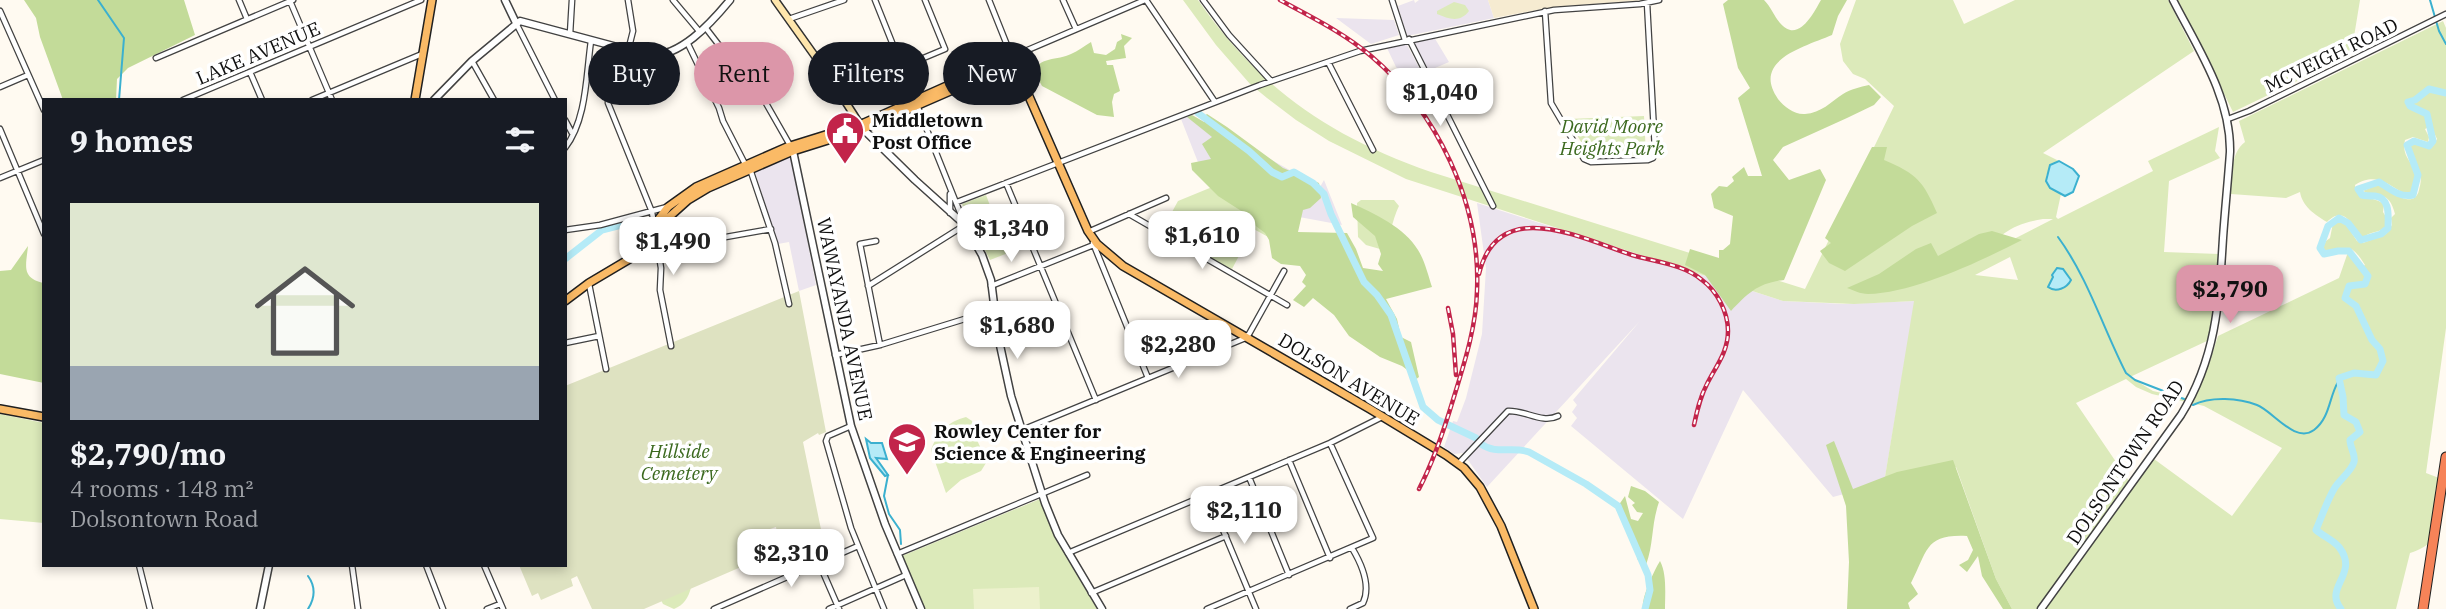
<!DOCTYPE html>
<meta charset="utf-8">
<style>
:root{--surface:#171b24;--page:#242831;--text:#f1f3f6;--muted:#9ea1a6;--accent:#dc96a9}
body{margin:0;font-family:"IBM Plex Serif",serif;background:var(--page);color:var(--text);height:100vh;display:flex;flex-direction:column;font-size:26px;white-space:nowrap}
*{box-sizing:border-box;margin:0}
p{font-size:23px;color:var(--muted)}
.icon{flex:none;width:38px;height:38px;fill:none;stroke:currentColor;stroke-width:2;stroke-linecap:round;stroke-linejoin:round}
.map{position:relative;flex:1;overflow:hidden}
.panel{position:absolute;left:42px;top:98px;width:525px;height:469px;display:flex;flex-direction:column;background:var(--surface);border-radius:0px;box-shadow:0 4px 10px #0003}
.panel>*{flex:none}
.banner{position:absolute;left:588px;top:42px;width:665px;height:63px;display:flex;gap:14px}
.price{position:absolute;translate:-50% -60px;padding:0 16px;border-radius:14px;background:#fff;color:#222;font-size:23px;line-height:46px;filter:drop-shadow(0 2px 4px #0008)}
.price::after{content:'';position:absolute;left:50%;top:42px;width:21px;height:16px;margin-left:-10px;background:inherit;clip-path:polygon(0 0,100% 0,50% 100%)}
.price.selected{background:var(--accent);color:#111}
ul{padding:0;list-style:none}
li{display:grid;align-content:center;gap:14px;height:371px;padding:0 28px}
li span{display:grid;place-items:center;height:217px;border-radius:0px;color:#555}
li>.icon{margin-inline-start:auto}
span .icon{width:126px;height:126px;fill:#fffc;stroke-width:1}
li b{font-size:30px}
h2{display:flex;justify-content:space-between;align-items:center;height:84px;padding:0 28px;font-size:30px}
.pill{padding:0 24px;border-radius:32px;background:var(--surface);box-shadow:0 4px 10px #0003;font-size:24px;line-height:63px}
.pill.selected{background:var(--accent);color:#111}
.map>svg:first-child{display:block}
.industrial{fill:#ebe4ee}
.farmland{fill:#f6ebd1}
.green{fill:#dceaba;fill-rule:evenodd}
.forest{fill:#c3db99}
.cemetery{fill:#dee2c1}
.pitch{fill:#ecf1cc}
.water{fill:#b5ebf7;stroke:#3bb0cf;stroke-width:2}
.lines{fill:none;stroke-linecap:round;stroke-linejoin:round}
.stream{stroke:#3bb0cf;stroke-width:2}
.river{stroke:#b5ebf7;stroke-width:7}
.minor-casing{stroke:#424242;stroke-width:7}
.tertiary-casing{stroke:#424242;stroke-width:9}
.secondary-casing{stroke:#313131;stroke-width:9}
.primary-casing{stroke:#202020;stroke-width:10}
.motorway-casing{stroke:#202020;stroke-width:11}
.minor{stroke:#fff;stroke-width:4.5}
.tertiary{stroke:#fff;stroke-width:6}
.secondary{stroke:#ffe6ac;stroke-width:6}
.primary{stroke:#faba66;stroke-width:7}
.motorway{stroke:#f68358;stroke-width:9}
.rail-casing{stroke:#c2244a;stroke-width:4.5}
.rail{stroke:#fff;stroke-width:2;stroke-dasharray:5;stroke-linecap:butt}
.labels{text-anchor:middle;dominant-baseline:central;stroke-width:7;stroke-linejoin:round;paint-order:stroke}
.street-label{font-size:19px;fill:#0f0f0f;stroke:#fff}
.poi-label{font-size:19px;font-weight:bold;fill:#0f0f0f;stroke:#fff;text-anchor:start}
.park-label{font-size:19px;font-style:italic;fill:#3b691e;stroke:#fff}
</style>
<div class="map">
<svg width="2446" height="609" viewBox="0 0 2446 609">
<rect width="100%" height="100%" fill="#fffaf1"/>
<path class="industrial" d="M1414,0L1415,3L1419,0H1488L1494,18L1407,36L1398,6Z
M1336,18L1394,20L1399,35L1371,44Z
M1434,37L1449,62L1428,71L1413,41Z
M1406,43L1422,73L1407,79L1396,67L1387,48Z
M1192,115L1320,187L1324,180L1342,225L1267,211L1205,180L1181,119Z
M791,157L816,285L799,291L789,242L778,244L755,172Z
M1477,203L1783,301L1843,304L1915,301L1884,483L1833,497L1743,390L1683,519L1571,426L1577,418L1572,412L1577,405L1573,400L1640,321L1487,487L1463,453L1454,454L1444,447L1453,421L1457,422L1466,398L1482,334L1486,268Z"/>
<path class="farmland" d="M1488,0H1646L1553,7L1494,18Z"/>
<path class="green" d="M1183,0H1198C1260,89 1329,136 1431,172L1805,289L1894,106L1865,79L1853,74L1843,61L1840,44L1856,0H1953L1964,24L2015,0H2168L2194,51L2043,153L2059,161C2051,165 2040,178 2050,187C2053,190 2058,191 2061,194L2056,217L2058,219L2153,171L2148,161L2219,127L2215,151L2220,158L2169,181L2164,252L2219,254L2209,340L2130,377L2153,391L2194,400L2209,364L2218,336L2339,278L2348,252L2360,268L2365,265C2349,240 2349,250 2325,251L2323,247L2326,241L2330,238L2333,223L2343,220L2357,241L2363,243L2386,234L2392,225L2391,218L2395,214C2389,189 2378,199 2363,191L2379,184C2388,189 2414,212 2419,190C2420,186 2422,179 2420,174C2418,163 2411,155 2410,143L2429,148L2433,146L2437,139L2431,126L2425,129L2429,137L2428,142L2413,137L2405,140C2401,157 2413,161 2415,174C2417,179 2413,186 2413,192L2411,194H2405C2387,184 2376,172 2355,185C2357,204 2375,194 2384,205L2383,212L2386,217V227C2379,233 2371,231 2364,237L2360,236C2351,222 2343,206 2327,222C2315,215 2302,206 2300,192L2286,198L2231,194C2232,177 2230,153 2245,142L2239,121L2443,21L2446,28V328L2426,473L2439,478C2437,483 2435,489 2435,494C2433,525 2446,541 2410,553L2396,609H2046L2154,459L2232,516L2282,448L2204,406L2152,394L2136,387L2126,379L2076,403L2129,481L2037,609H2012L1996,579L1956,467L1884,483L1914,301L1854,304L1783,301L1406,179L1329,141L1296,120L1267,98L1250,84L1216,45ZM2043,219H2053L1979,257C2000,234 2012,224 2043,219ZM2010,257L2018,280L1975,275Z
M2178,0H2360L2351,55L2233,112Z
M1454,2L1465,5L1469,11C1460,23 1449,19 1437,14V11Z
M1644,116L1646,155L1591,158L1567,119Z
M1239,176L1274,240L1248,226L1239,243V251L1241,252L1232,269L1226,266L1224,267L1187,243L1196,226L1190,223L1181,240L1168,232L1177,216L1172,212L1178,201Z
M986,195L1008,253L990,260L962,204Z
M1361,200H1394L1399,206C1391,222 1392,237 1380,249L1366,245L1358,237L1357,203Z
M0,414L44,423V523L0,519Z
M966,417L972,421L975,436L986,459V463L981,471L961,480L946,493L931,450C938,431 948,422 966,417Z
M1040,499L1060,546L1097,609H925L902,556Z
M691,588C688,598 684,605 674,609L663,604L661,600Z"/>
<path class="forest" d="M24,0H184L195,35L128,68L117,79L116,100H63L40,37L36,18Z
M1728,0H1764C1771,7 1774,16 1780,23C1798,44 1813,14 1821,0H1847L1838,16L1832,35C1804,47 1751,60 1778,99C1784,107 1795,115 1805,114C1821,113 1831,102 1843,94C1851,89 1860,87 1869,85L1881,97L1874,105L1847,118L1783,147L1773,160L1789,180L1820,169L1826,180L1784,280C1758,283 1748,293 1731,311L1705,275L1685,265L1690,249L1719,258V250H1723L1730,244L1733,216L1714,208L1711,194L1719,186L1727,187L1734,181L1732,177L1744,167L1748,176H1762L1738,98L1750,88L1738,68L1723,4Z
M1121,34L1132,38L1124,46L1126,58L1106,61L1107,65H1113L1120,91L1114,94L1112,102L1114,117L1097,115L1042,86C1024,55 1055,62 1071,54C1078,51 1084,46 1091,42L1094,53L1106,55L1115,49L1117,42L1122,39Z
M1207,114L1227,127L1283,168L1319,183L1321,198L1310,208L1303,210L1298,232L1347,233L1356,249L1363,268L1383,271L1378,264L1381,254L1375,236L1353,217L1351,203C1374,213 1405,228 1418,250C1425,261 1428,275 1432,287L1386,299L1397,319L1401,337L1411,342L1419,377L1415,380L1410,372L1402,366L1380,357L1349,336L1334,315L1313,298L1304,307L1293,300L1306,286L1302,282L1306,275L1300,266L1281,264L1272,258L1269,240L1265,233L1252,223L1246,214L1218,196L1192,170L1191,163L1211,159L1202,144L1212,137L1187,117L1192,115L1204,122L1203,117Z
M1872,147H1887L1884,160C1917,174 1923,181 1937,213L1912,226L1845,271L1829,263L1820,251L1831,243L1825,238Z
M1992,231L2022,240C1981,261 1914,293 1868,294C1860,294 1853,290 1847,288L1879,274L1916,249L1931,243L1938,256L1979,234Z
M28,246C26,266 21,278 44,283V383L0,374V271L11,270Z
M1834,441L1853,489L1897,472L1953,460L1996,579L2012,609H2003L1982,576L1978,556L1967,572L1959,565L1968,560L1973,550L1967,536C1925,534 1928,550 1911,583L1918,594L1908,603L1910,609H1847L1849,562L1846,506L1826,445Z
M1631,486L1645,491L1659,502C1651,525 1654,543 1646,565L1637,559V549L1616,509L1625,496L1631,519L1638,521L1643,513L1637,512L1632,505L1635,503L1628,497Z
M1660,561C1667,574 1665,594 1665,609H1643C1641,598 1654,571 1660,561Z"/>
<path class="cemetery" d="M799,291L826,432L819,435L818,433L803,442L823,539L781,555L776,527L770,529L778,551L644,609H592L577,576L571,579L573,586L541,600L538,593L532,596L519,565H565V386Z"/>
<path class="pitch" d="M1039,587L1040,609H974L973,589Z"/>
<path class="water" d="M2059,161L2073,169L2079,176L2073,192L2065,196L2050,188L2046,181L2050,165Z
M2057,268L2063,269L2071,280C2067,288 2056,293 2048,287L2053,277L2052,275Z
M866,439L871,443H882L887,459L876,458L888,475L885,476L870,458Z"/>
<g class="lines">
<path class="stream" d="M98,0L124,38L119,100
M2430,0L2439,31L2446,44
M2058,237C2088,278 2103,328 2126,373L2135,380L2184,399
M2193,405C2211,396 2239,398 2257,405C2273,411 2295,444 2314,430C2330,418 2329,397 2338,382
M888,475L884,496L889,514L900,530L901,544
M308,576C316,587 315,598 308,609"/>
<path class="river" d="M1198,113L1249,151L1272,172L1282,177L1294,172L1313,183L1324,194L1331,214L1364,282L1377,295L1391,315L1423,407L1438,420L1476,438
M565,259L602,230L633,222
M1481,444C1496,455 1513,446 1529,452L1586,484L1618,506L1648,575L1650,590L1645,609
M2341,609C2323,587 2360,574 2339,547C2333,540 2323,536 2316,530C2322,516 2327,501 2334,489C2339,480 2351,472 2354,462C2356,455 2350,448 2350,440L2360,432L2356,422L2344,415L2343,397L2339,378L2354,373L2376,375L2383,361L2380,349L2372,340L2356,306L2345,298L2349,286L2365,284L2368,276L2349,251H2338L2324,254L2320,248L2328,226L2339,218L2348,223L2361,240L2381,234L2388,228C2388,217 2391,198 2375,196C2371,196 2366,196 2362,195L2358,189L2379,182C2390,189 2400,198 2413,195L2418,175L2407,145L2414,141L2429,146L2433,141L2427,114L2410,106L2408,102L2415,100L2429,89L2446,93"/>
<g class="minor-casing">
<path id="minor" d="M239,0L247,19
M628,0L633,31L628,51
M673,0L699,31
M989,0L1013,60L1016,55L1145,0
M1063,0L1076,29
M1146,0L1215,102
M1203,0L1229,35L1271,81
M1392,0L1405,40
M290,1L332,100
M0,11L44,110
M1545,11L1551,103L1584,159L1591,162L1648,160L1653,158L1655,150L1647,3
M789,19L844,0
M516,23L555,100
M705,27L725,53L751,77L791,147
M570,34L572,0
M1409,39L1493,206
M687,42L719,108L723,121L744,162L750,169L775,243L789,304
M621,49L608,97V103L652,212L661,268L660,290L671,346
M156,58L293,0
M472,61L494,100
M1328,62L1373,150
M902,67L945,49L925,0
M250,72L262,100
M0,87L28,75
M183,100L421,0
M312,100L422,54
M2228,119L2249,111L2446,14
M565,120L572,133
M0,129L44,234
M565,148C587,119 586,75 591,41
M0,178L44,160
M1006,183L1096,400
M950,194V213
M957,202L1260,85L1360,51L1554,10L1640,4L1659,0
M1129,214L1287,305
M565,230L600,225L667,207
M1088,232L1166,198
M876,241L860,244L880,345
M1093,243L1148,378
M658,249L771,229
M589,284L606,369
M868,286L965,225L875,0
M991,286L1096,244
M565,343L599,336
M835,355L880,345L994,310
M851,426L828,436L826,441L851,528L884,609
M1022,430L1243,339L1249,334L1284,271
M1289,460L1330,558
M1458,464L1508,411C1525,410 1542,424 1558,416
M1249,477L1289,575
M1208,494L1256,609
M1068,553L1330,443L1382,417
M897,554L1087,475
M819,563L839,609
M139,565L150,609
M352,565L358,609
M426,565L443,609
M484,565L503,609
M1091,593L1226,536
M487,609L500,604
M714,609L858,546
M829,609L906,575
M1207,609L1373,538L1330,443
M1350,609L1363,603C1371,586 1361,563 1352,548"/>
</g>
<g class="tertiary-casing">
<path id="tertiary" d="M505,0L516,23
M434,100L472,61L520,21L647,55C679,59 711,23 730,0
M861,127L915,180L965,225L982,255L991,280L998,336L1011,396L1045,503L1058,535L1102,609
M793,151L851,426L885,524L921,609
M260,609L269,565
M2041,609L2181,415C2216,358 2219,304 2223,238C2225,209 2228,181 2230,152C2231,97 2197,47 2173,0"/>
</g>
<g class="secondary-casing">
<path id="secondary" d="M775,0L827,73L861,126"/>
</g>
<g class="primary-casing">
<path id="primary" d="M415,100L432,0
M654,227L659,226L688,200L708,188L793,151L863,129L1010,65V61
M565,301L589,283L643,251L658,220L668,207L696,187L787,147L864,123L1007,59L1013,60L1088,231L1097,244L1123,266L1370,409L1446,455L1464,468L1480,487L1501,526L1534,609
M0,409L44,417"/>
</g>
<g class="motorway-casing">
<path id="motorway" d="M2423,609L2446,457"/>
</g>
<use href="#minor" class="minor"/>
<use href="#tertiary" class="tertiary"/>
<use href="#secondary" class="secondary"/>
<use href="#primary" class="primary"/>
<use href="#motorway" class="motorway"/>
<g class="rail-casing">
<path id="rail" d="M1280,0C1311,17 1344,33 1371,56C1437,112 1481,203 1477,291C1476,328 1464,364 1453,400C1444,430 1434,460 1419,489
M1479,274C1498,194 1583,239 1632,255C1655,262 1683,264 1702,280C1717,291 1728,312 1728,331C1728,352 1716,366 1707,384C1700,397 1697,411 1694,425
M1448,308L1453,334L1456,375"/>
</g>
<use href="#rail" class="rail"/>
</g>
<defs>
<g id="civic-pin" transform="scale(2.0125)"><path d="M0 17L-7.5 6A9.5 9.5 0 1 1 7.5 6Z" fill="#c2244a" stroke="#fff"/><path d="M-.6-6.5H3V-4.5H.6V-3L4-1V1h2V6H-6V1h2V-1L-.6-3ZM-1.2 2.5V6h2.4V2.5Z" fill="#fff"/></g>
<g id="university-pin" transform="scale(2.0125)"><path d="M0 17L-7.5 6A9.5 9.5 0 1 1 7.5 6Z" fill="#c2244a" stroke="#fff"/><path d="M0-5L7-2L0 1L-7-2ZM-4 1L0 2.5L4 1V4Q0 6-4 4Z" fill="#fff"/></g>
</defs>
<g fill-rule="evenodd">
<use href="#civic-pin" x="845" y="131"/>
<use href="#university-pin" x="907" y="442"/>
</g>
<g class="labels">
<g class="street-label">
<text transform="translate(258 53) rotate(-23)">LAKE AVENUE</text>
<text transform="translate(2331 55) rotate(-26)">MCVEIGH ROAD</text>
<text transform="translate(845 319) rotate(78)">WAWAYANDA AVENUE</text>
<text transform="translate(1349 379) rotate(31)">DOLSON AVENUE</text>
<text transform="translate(2125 462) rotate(-56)">DOLSONTOWN ROAD</text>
</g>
<g class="poi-label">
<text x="872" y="120">Middletown<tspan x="872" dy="22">Post Office</tspan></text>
<text x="934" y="431">Rowley Center for<tspan x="934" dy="22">Science &amp; Engineering</tspan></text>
</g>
<g class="park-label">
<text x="1612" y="126">David Moore<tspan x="1612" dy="22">Heights Park</tspan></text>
<text x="679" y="451">Hillside<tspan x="679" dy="22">Cemetery</tspan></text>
</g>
</g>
</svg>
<b class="price" style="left:1440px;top:128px">$1,040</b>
<b class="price" style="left:1011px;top:264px">$1,340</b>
<b class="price" style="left:1202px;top:271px">$1,610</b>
<b class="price" style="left:673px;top:277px">$1,490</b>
<b class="price selected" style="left:2230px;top:325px">$2,790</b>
<b class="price" style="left:1017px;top:361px">$1,680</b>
<b class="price" style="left:1178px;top:380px">$2,280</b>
<b class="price" style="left:1244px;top:546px">$2,110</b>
<b class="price" style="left:791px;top:589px">$2,310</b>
<div class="banner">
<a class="pill">Buy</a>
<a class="pill selected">Rent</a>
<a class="pill">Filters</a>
<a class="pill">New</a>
</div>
<section class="panel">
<h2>9 homes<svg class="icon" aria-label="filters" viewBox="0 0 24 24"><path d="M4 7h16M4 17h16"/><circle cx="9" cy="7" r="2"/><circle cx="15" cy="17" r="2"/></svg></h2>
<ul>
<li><span style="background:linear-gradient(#dfe7d0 75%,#9aa5b1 0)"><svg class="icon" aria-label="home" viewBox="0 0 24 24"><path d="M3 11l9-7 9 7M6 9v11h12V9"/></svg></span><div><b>$2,790/mo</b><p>4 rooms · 148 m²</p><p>Dolsontown Road</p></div></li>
</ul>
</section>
</div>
